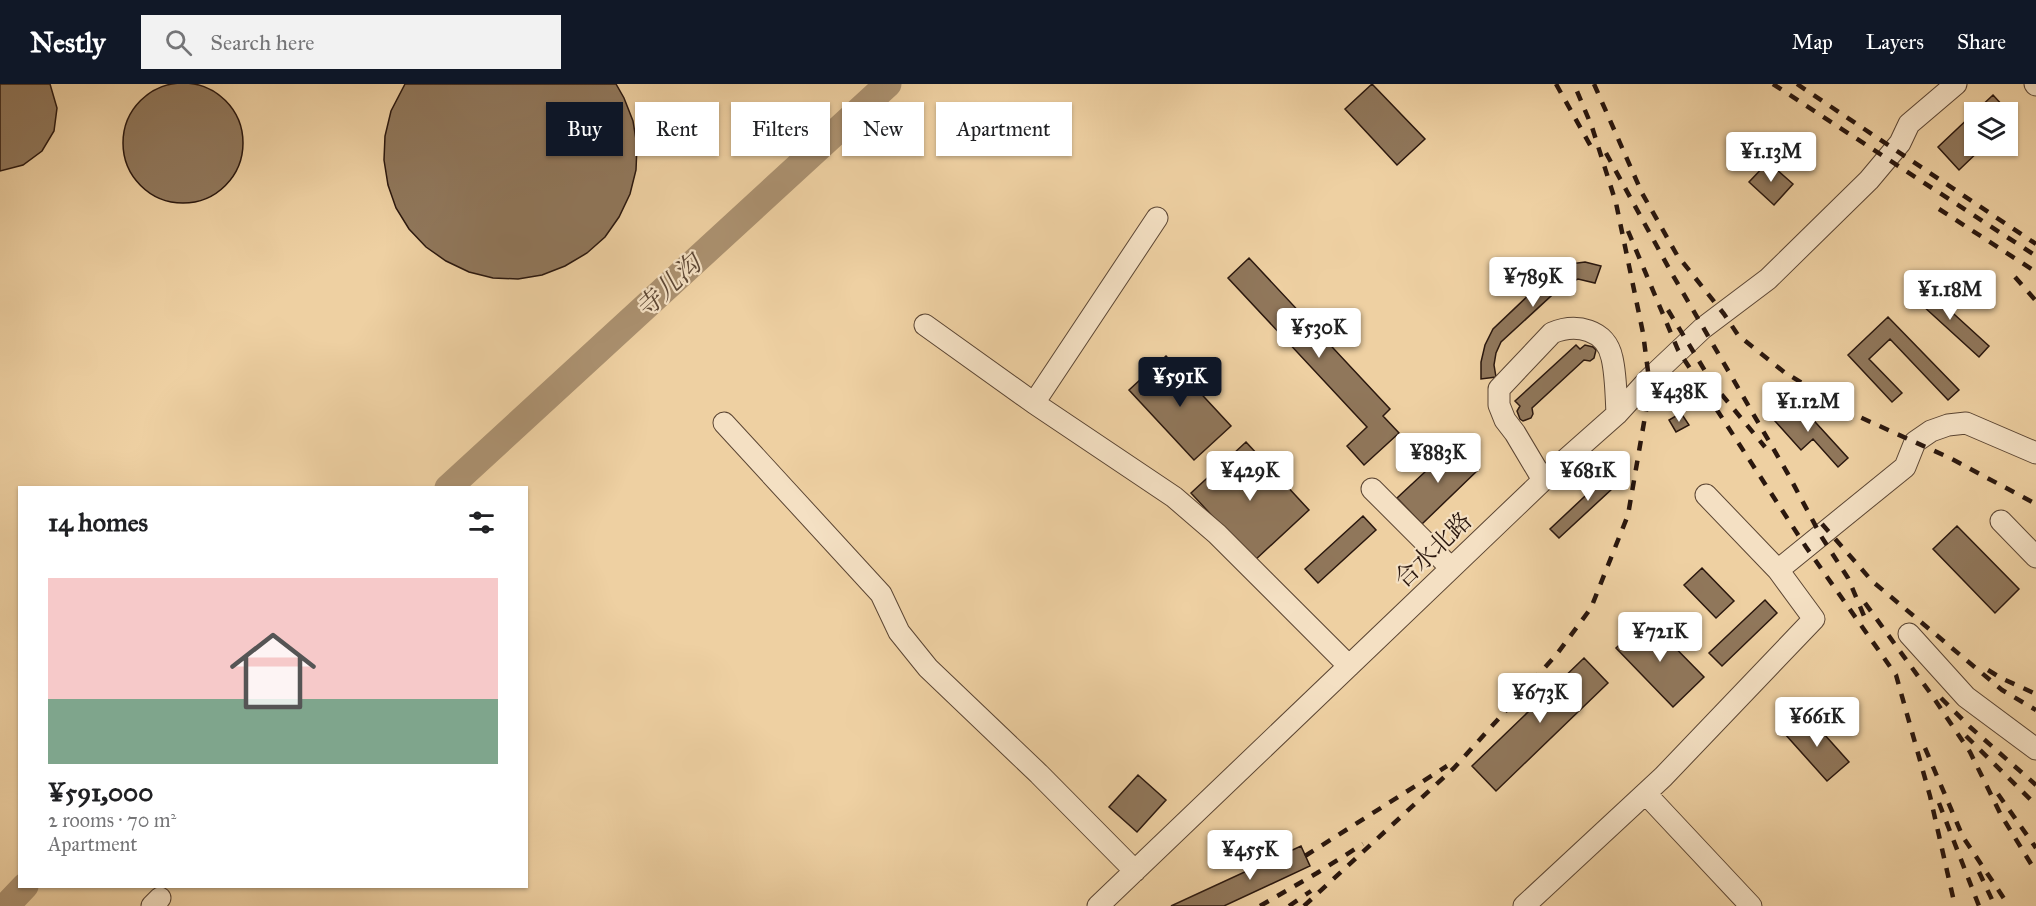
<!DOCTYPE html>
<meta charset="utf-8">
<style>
:root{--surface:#fff;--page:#f2f2f2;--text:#202124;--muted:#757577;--line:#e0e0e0;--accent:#111827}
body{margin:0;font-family:"IM FELL Great Primer","Noto Serif SC",serif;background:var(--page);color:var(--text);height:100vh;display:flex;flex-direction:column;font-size:22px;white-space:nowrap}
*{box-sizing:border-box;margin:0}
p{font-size:20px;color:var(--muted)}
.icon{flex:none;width:33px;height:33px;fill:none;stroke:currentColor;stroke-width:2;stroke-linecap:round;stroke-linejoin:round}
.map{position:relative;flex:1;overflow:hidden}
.details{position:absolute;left:18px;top:402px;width:510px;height:402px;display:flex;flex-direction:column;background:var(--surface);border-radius:0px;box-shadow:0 2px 4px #0004}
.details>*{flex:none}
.guide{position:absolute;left:546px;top:18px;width:570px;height:54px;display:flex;gap:12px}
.controls{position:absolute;left:1964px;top:18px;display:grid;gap:12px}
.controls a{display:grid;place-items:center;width:54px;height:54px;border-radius:0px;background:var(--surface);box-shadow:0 2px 4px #0004;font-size:30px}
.price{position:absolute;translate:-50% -51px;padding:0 14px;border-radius:6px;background:#fff;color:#222;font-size:20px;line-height:39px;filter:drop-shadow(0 2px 3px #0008)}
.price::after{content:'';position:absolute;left:50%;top:36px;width:18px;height:14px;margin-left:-9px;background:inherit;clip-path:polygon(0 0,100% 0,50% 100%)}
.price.current{background:var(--accent);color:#fff}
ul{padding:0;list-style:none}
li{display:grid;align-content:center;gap:12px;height:318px;padding:0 30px}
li+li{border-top:2px solid var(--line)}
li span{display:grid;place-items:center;height:186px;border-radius:0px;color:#555}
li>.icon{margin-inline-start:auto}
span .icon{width:108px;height:108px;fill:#fffc;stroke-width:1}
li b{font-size:26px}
h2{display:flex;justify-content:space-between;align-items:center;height:72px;padding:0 30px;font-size:26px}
.tag{padding:0 21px;border-radius:0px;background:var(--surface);box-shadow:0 2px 4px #0004;font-size:21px;line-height:54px}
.tag.current{background:var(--accent);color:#fff}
header{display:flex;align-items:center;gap:36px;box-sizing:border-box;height:84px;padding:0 30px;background:var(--accent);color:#fff}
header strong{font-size:28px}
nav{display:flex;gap:33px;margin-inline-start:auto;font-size:21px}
.search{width:420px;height:54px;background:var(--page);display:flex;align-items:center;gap:15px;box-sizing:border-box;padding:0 21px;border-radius:0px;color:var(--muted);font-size:22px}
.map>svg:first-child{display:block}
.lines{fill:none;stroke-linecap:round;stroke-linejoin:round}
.river{stroke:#ab9170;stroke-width:27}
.building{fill:#90775b;stroke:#2a170e;stroke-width:1.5}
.minor-casing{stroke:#5b4533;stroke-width:23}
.minor{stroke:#f4e0c3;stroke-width:21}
.rail{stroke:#2a170e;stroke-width:4.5;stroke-dasharray:10 10;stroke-linecap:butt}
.labels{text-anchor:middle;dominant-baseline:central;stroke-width:4.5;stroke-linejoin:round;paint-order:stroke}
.street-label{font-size:24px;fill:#2a170e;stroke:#f4e0c3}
.water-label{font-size:26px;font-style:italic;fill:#5e4835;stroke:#f4e0c3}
</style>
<header>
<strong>Nestly</strong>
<div class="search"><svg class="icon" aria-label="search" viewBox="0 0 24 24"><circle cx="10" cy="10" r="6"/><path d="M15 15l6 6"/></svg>Search here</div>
<nav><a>Map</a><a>Layers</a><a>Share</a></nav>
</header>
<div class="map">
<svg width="2036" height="822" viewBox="0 0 2036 822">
<rect width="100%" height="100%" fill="#eed0a2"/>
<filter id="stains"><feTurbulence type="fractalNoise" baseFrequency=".00333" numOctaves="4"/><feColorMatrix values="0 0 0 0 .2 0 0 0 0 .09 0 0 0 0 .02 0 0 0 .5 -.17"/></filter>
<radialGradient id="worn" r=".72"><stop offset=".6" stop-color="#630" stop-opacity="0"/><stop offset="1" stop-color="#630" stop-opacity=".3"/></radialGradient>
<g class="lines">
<path class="river" d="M448,404L888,0
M6,822L25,802"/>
</g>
<path class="building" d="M123 59a60 60 0 1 1 120 0a60 60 0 1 1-120 0Z
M0,0H50L57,24L54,47L42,67L23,81L0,87Z
M405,0H616L624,14L633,37L637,62L636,86L630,110L619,133L605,153L587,169L565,182L542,191L518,195L493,194L469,188L446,177L426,163L409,145L396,124L388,101L384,76L385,52L391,27Z
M1372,0L1425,55L1397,81L1345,25Z
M1993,11L2014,34L2007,40V28H1975Z
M1974,29V62H1984L1959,86L1938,63Z
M1768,78L1793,100L1774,121L1749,98Z
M1249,174L1390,325L1383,332L1399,349L1364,381L1347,362L1367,343L1228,194Z
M1585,178L1601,182L1595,199L1578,195L1562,202L1501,258L1496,269L1494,281L1496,293L1481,295V278L1485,261L1493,245L1555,186L1570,180Z
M1921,200L1989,262L1979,273L1911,211Z
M1888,233L1959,306L1948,316L1890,255L1869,275L1902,309L1892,318L1848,271Z
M1576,261L1580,265L1585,261L1593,263L1596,266L1594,274L1590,277L1584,276L1532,324L1533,330L1531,334L1523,337L1520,335L1517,327L1520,322L1515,317Z
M1166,272L1231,342L1194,376L1129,306Z
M1670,301L1681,314L1669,325L1657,313Z
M1796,317L1848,374L1838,383L1813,355L1801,366L1775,337Z
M1681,329L1689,341L1676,348L1669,336Z
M1246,358L1309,426L1254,477L1191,409Z
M1455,360L1479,385L1422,440L1397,414Z
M1617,382L1626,392L1559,454L1550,445Z
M1363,432L1376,446L1318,499L1305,485Z
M1957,442L2019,505L1995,529L1933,465Z
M1702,484L1734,517L1716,534L1684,501Z
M1765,516L1777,529L1722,582L1709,569Z
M1647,535L1704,593L1673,623L1616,564Z
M1584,574L1608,599L1496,707L1472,682Z
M1807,631L1849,678L1827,697L1785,650Z
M1138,691L1166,716L1137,748L1109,723Z
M1301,762L1310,782L1224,822H1171Z"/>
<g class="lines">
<g class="minor-casing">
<path id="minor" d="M2035,0L2036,1
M925,241L1034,319L1174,413L1217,450L1349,582
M1034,319L1157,134
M724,339L881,510L899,548L928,584L1039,690L1135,787
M1543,396L1515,349L1505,336L1499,321V305L1552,249C1576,239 1606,245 1612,274C1616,291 1616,312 1617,330
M1372,405L1451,484
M2001,437L2036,473
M1778,486L1905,383L1915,358L1931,347L1948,341L1966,339L2036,369
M1909,550L1966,613L2036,665
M1646,710L1751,822
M152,822L160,814
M1098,822L1556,384L1617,330L1649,295L1703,244L1768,195L1869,96L1900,59L1909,40L1956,0
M1524,822L1663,693L1814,535L1778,486L1706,411"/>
</g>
<use href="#minor" class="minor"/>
<path class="rail" d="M1556,0L1594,68
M1594,0L1642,109L1677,171L1724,230L1738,251L1784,288L1853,330L1950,374L2036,420
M1773,0L2036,172
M1797,0L2036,160
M1606,69L1671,188L1788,390L1821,452L1848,494L1867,539
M1939,125L2036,188
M1628,147L1678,266L1806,463L1896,591L1930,712L1955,822
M2015,193L2036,217
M1668,226L1713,300L1765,363
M1822,440L1872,497L2002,606L2036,626
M1865,519L1931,610L1970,668L2001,731L2036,788
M1988,586L2001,594L2036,610
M1941,614L1970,643L2036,701
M1966,652L2036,721
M1925,664L1963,753L2009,822
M1998,710L2036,764
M1939,719L1979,822
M1305,772L1447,682
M1979,788L1995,822
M1260,822L1317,789L1363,760
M1289,822L1311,807
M1304,822L1454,684L1557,570L1591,524L1628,431L1647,321L1649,295L1643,249L1616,119L1592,43L1574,0"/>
</g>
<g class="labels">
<g class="street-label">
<text transform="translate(1433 466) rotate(-44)">合水北路</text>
</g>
<g class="water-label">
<text transform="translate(668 202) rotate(-43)">寺儿沟</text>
</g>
</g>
<rect width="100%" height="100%" filter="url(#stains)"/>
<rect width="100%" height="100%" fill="url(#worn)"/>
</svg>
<div class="controls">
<a><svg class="icon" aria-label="layers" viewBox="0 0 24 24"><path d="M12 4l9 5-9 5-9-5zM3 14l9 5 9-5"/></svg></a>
</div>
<b class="price" style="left:1771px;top:99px">¥1.13M</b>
<b class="price" style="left:1533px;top:224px">¥789K</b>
<b class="price" style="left:1950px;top:237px">¥1.18M</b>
<b class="price" style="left:1319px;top:275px">¥530K</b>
<b class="price current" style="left:1180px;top:324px">¥591K</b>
<b class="price" style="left:1679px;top:339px">¥438K</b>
<b class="price" style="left:1808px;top:349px">¥1.12M</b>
<b class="price" style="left:1438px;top:400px">¥883K</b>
<b class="price" style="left:1250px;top:418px">¥429K</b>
<b class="price" style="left:1588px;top:418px">¥681K</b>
<b class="price" style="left:1660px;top:579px">¥721K</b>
<b class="price" style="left:1540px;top:640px">¥673K</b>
<b class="price" style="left:1817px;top:664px">¥661K</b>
<b class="price" style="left:1250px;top:797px">¥455K</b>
<div class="guide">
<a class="tag current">Buy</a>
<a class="tag">Rent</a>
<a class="tag">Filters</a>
<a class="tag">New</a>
<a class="tag">Apartment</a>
</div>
<section class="details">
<h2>14 homes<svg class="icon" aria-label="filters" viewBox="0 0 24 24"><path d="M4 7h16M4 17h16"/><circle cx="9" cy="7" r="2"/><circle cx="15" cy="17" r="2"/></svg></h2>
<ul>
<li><span style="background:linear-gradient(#f6c9c9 65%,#7fa58c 0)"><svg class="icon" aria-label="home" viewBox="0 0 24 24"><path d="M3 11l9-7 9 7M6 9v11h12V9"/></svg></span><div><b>¥591,000</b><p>2 rooms · 70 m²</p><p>Apartment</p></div></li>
</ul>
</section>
</div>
